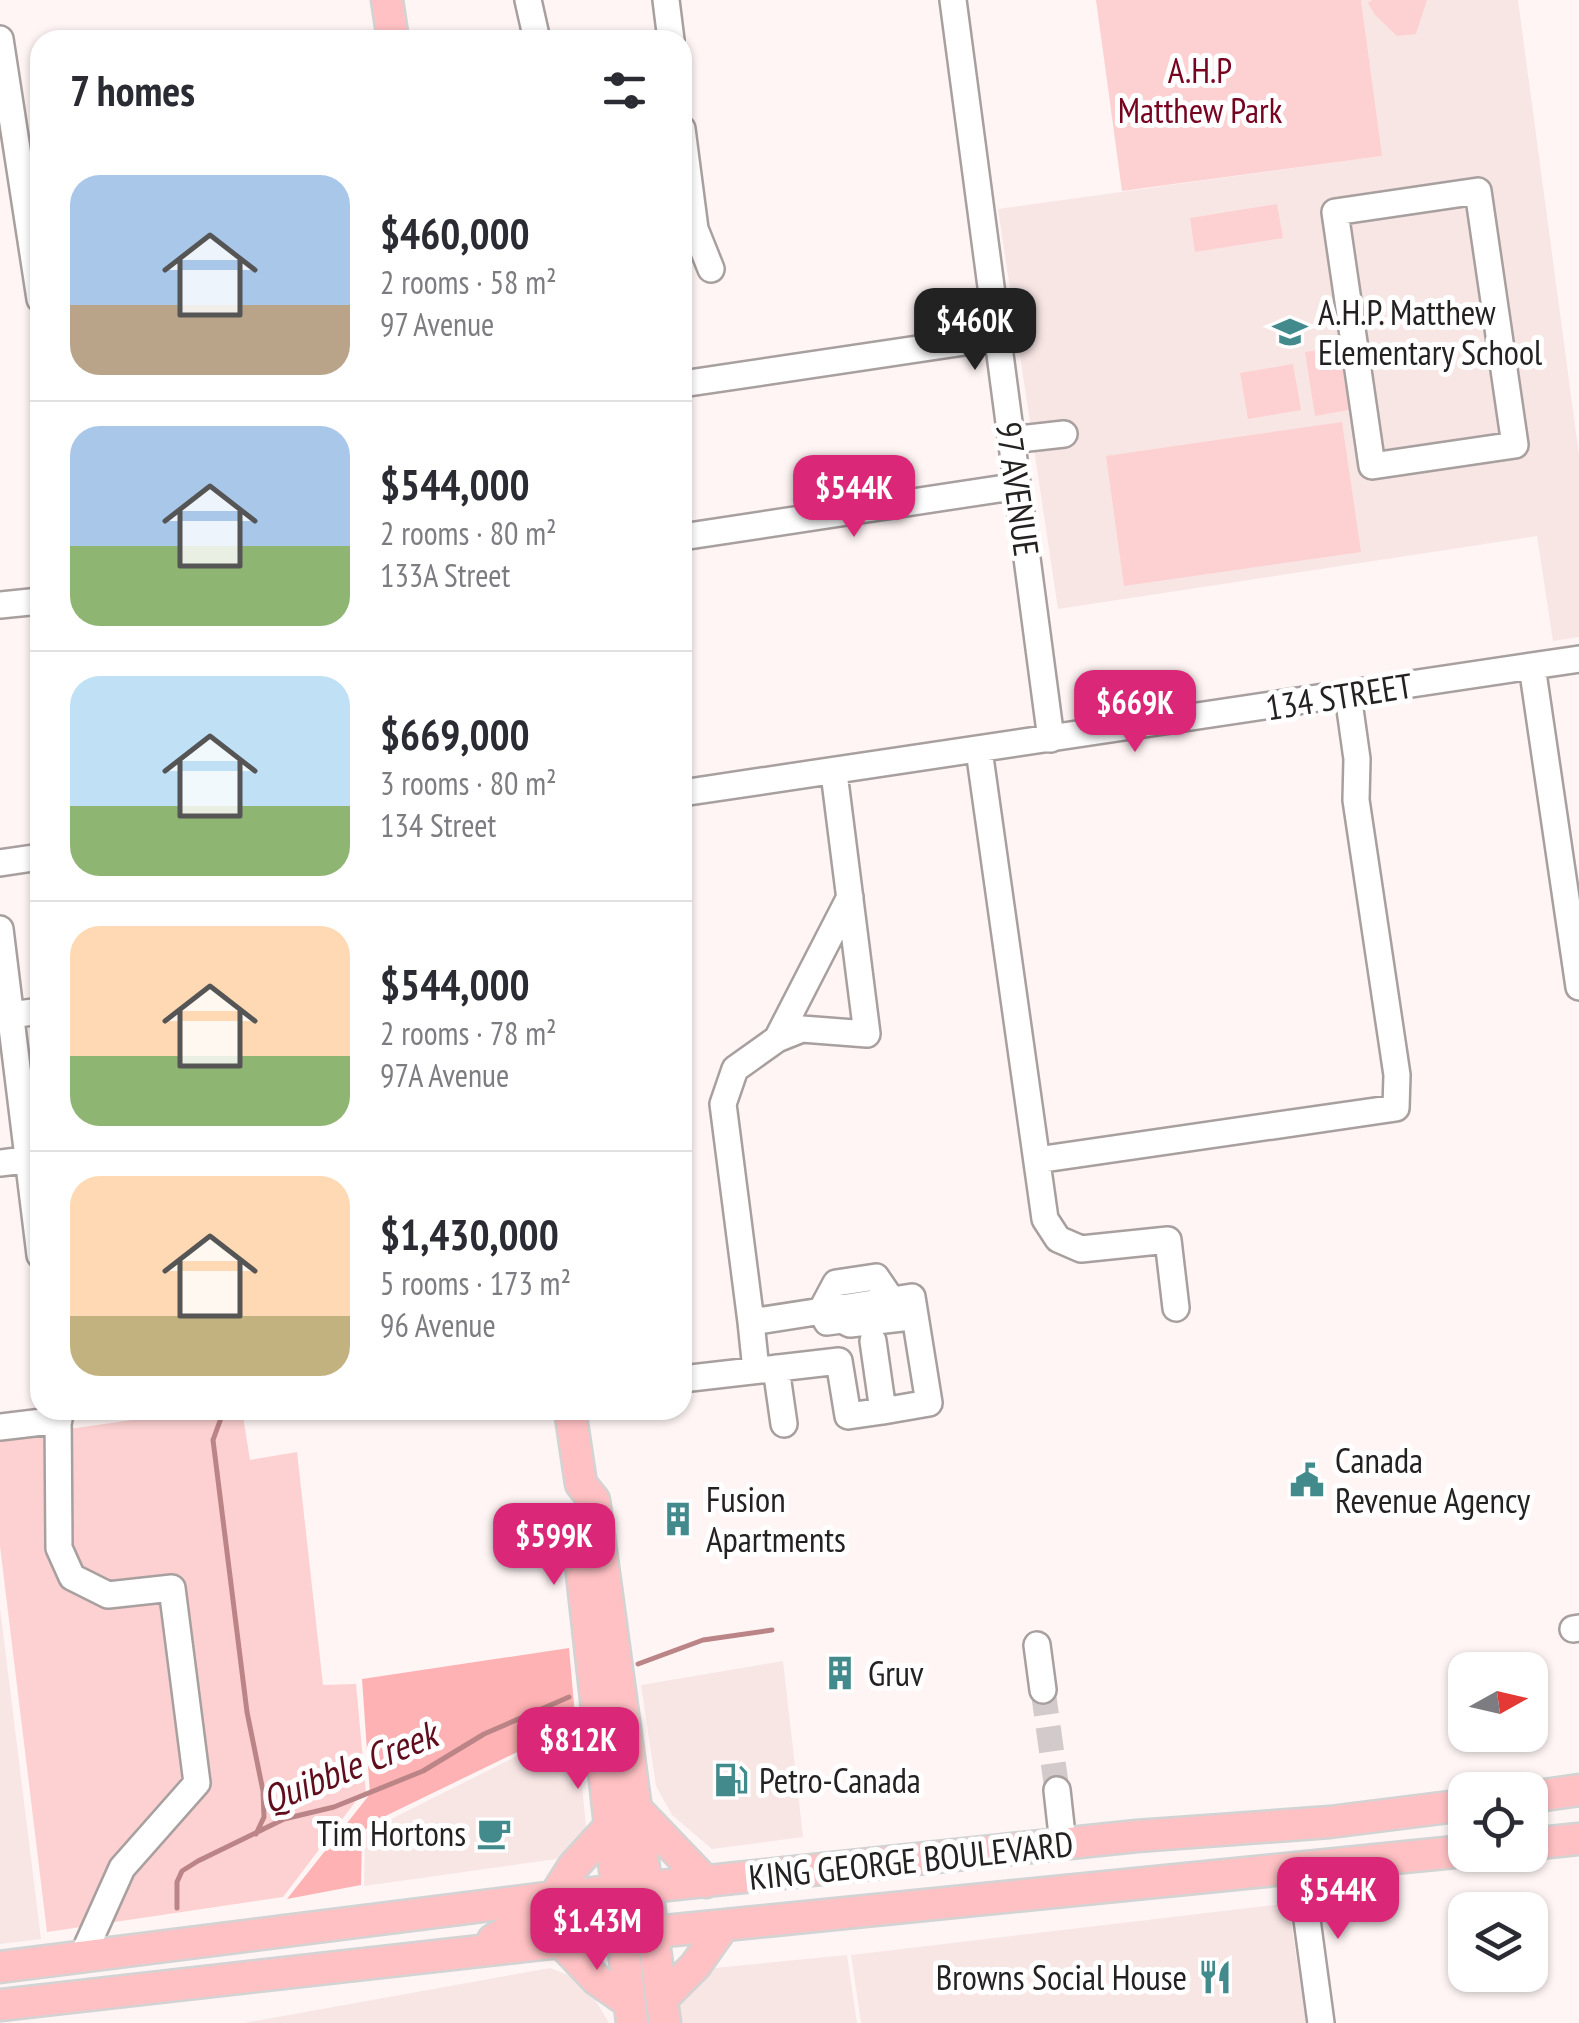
<!DOCTYPE html>
<meta charset="utf-8">
<style>
:root{--surface:#fff;--page:#f2f2f3;--text:#2b2b33;--muted:#7c7c81;--line:#e1e1e2;--accent:#db2777}
body{margin:0;font-family:"PT Sans Narrow",sans-serif;background:var(--page);color:var(--text);height:100vh;display:flex;flex-direction:column;font-size:38px;white-space:nowrap}
*{box-sizing:border-box;margin:0}
p{font-size:32px;color:var(--muted)}
.icon{flex:none;width:55px;height:55px;fill:none;stroke:currentColor;stroke-width:2;stroke-linecap:round;stroke-linejoin:round}
.map{position:relative;flex:1;overflow:hidden}
.sheet{position:absolute;left:30px;top:30px;width:662px;height:1390px;display:flex;flex-direction:column;background:var(--surface);border-radius:30px;box-shadow:0 2px 8px #0004}
.sheet>*{flex:none}
.needle{width:65px;rotate:82deg}
.tools{position:absolute;left:1448px;top:1652px;display:grid;gap:20px}
.tools a{display:grid;place-items:center;width:100px;height:100px;border-radius:20px;background:var(--surface);box-shadow:0 2px 8px #0004;font-size:50px}
.price{position:absolute;translate:-50% -85px;padding:0 22px;border-radius:20px;background:var(--accent);color:#fff;font-size:32px;line-height:65px;filter:drop-shadow(0 2px 5px #0008)}
.price::after{content:'';position:absolute;left:50%;top:60px;width:30px;height:22px;margin-left:-15px;background:inherit;clip-path:polygon(0 0,100% 0,50% 100%)}
.price.active{background:#222;color:#fff}
ul{padding:0;list-style:none}
li{display:flex;align-items:center;gap:30px;height:250px;padding:0 40px}
li+li{border-top:2px solid var(--line)}
li span{display:grid;place-items:center;flex:none;width:280px;height:200px;border-radius:30px;color:#555}
li>.icon{margin-inline-start:auto}
span .icon{width:120px;height:120px;fill:#fffc;stroke-width:1}
li b{font-size:42px}
h2{display:flex;justify-content:space-between;align-items:center;height:120px;padding:0 40px;font-size:42px}
.map>svg:first-child{display:block}
.built{fill:#f8e6e5}
.green{fill:#fdd1d1}
.forest{fill:#feb2b3}
.lines{fill:none;stroke-linecap:round;stroke-linejoin:round}
.stream{stroke:#bb8486;stroke-width:5}
.minor-tunnel{stroke:#d3cbcb;stroke-width:25;stroke-dasharray:25 12;stroke-linecap:butt}
.minor-casing{stroke:#a89f9f;stroke-width:30}
.major-casing{stroke:#d3d3d3;stroke-width:35}
.minor{stroke:#fff;stroke-width:25}
.major{stroke:#ffc1c4;stroke-width:30}
.labels{text-anchor:middle;dominant-baseline:central;stroke-width:10;stroke-linejoin:round;paint-order:stroke}
.park-label{font-size:35px;fill:#76031f;stroke:#fff}
.poi-label{font-size:35px;fill:#242121;stroke:#fff;text-anchor:start}
.street-label{font-size:35px;fill:#242121;stroke:#fff}
.water-label{font-size:38px;font-style:italic;fill:#600d1c;stroke:#fff}
</style>
<div class="map">
<svg width="1579" height="2023" viewBox="0 0 1579 2023">
<rect width="100%" height="100%" fill="#fff5f5"/>
<path class="built" d="M1361,0H1518L1579,455V637L1553,641L1537,536L1058,609L998,209L1381,156Z
M0,1608L41,1939L0,1944Z
M783,1661L803,1837L712,1849L672,1815L656,1786L641,1685Z
M577,1730L586,1828L574,1845L556,1859L364,1886L365,1832L521,1754Z
M1282,1904L1291,1921L1306,2023H861L851,1955Z
M847,1955L857,2023H674L672,2004L704,1969Z
M550,1968L584,1981L609,2023H244Z"/>
<path class="green" d="M1096,0H1361L1382,156L1122,191Z
M1372,0H1427L1416,34L1397,36L1375,15L1368,3Z
M1277,204L1283,238L1195,252L1190,218Z
M1339,347L1349,410L1315,416L1305,352Z
M1293,364L1301,410L1248,419L1240,373Z
M1342,422L1361,552L1124,586L1106,456Z
M201,1410H242L250,1460L297,1452L323,1685L356,1684L366,1793L356,1801L283,1897L47,1932L0,1546V1439Z"/>
<path class="forest" d="M569,1648L576,1727L540,1741L373,1822L362,1833L361,1885L287,1899L370,1794L362,1679Z"/>
<g class="lines">
<path class="stream" d="M224,1410L213,1440L247,1712L263,1791L264,1817L256,1834
M638,1664L703,1640L772,1630
M177,1908V1882L182,1871L198,1861L284,1819L334,1807L423,1771L484,1734L569,1697"/>
<path class="minor-tunnel" d="M1043,1690L1057,1790"/>
<g class="minor-casing">
<path id="minor" d="M528,0L537,40
M666,0L671,40
M953,0L1051,739
M0,39L40,299
M682,129L695,229L711,269
M1478,191L1515,445L1372,466L1335,212Z
M682,384L998,337
M1011,440L1064,434
M682,537L1018,486
M0,605L40,601
M1532,666L1579,987
M979,750L1045,1219L1058,1239L1081,1249L1168,1240L1176,1308
M834,773L867,1034L802,1029L777,1039L735,1069L723,1104L751,1322L912,1297L929,1403L883,1411
M682,793L1579,659
M0,863L40,857
M0,929L40,1255
M11,1015L40,1011
M777,1039L850,897
M1037,1160L1396,1108L1397,1075L1356,800L1357,759L1348,695
M0,1163L40,1158
M891,1299L876,1277L836,1283L821,1311L827,1322L842,1320L850,1324L902,1318
M751,1322L756,1370
M776,1368L784,1424
M682,1379L839,1361L848,1416L883,1411L873,1341
M58,1410L59,1548L72,1577L108,1595L172,1588L197,1783L122,1868L82,1957
M0,1427L59,1420
M1573,1629L1579,1628
M1037,1645L1043,1690
M1057,1790L1063,1844
M1300,1868L1321,2023"/>
</g>
<g class="major-casing">
<path id="major" d="M387,0L393,40
M570,1410L581,1484L594,1500L665,2023
M581,1565L632,2023
M1530,1797L1579,1790
M638,1811L706,1882
M1530,1844L1579,1839
M554,1897L573,1867L612,1824
M493,1940L517,1926L637,1911
M561,1942L597,1980L630,2003
M0,1967L554,1897L1137,1836L1330,1822L1465,1805
M662,1999L695,1966L724,1925
M0,2005L595,1938L1465,1851"/>
</g>
<use href="#minor" class="minor"/>
<use href="#major" class="major"/>
</g>
<defs>
<g id="school-bare" transform="scale(2.7)"><path d="M0-5L7-2L0 1L-7-2ZM-4 1L0 2.5L4 1V4Q0 6-4 4Z" fill="#428a8c" stroke="#fff" stroke-width="2.5" paint-order="stroke"/></g>
<g id="civic-bare" transform="scale(2.7)"><path d="M-.6-6.5H3V-4.5H.6V-3L4-1V1h2V6H-6V1h2V-1L-.6-3ZM-1.2 2.5V6h2.4V2.5Z" fill="#428a8c" stroke="#fff" stroke-width="2.5" paint-order="stroke"/></g>
<g id="building-bare" transform="scale(2.7)"><path d="M-4-6H4V6H1V3H-1V6H-4ZM-2.5-4.3h1.7v1.8h-1.7ZM.8-4.3h1.7v1.8H.8ZM-2.5-1h1.7V.8h-1.7ZM.8-1h1.7V.8H.8Z" fill="#428a8c" stroke="#fff" stroke-width="2.5" paint-order="stroke"/></g>
<g id="fuel-bare" transform="scale(2.7)"><path d="M-5.5-6h7V0h2V4h1.3V-2.5L3-4.5l.8-.8L6-3V5H2.5V1h-1V6h-7ZM-4.2-4.7v3.2H.2V-4.7Z" fill="#428a8c" stroke="#fff" stroke-width="2.5" paint-order="stroke"/></g>
<g id="cafe-bare" transform="scale(2.7)"><path d="M-5.5-4.5H6V0H3Q3 3.5 0 3.5H-2.5Q-5.5 3.5-5.5 0ZM3-3.2v2h1.7v-2ZM-6 4.5H4V6H-6Z" fill="#428a8c" stroke="#fff" stroke-width="2.5" paint-order="stroke"/></g>
<g id="restaurant-bare" transform="scale(2.7)"><path d="M-5-6h1v4h1v-4h1v4h1v-4h1v5L-1.5 .5V6h-2V.5L-5-1ZM5-6V6H3V1.5H1.5Q1.5-4 5-6Z" fill="#428a8c" stroke="#fff" stroke-width="2.5" paint-order="stroke"/></g>
</defs>
<g fill-rule="evenodd">
<use href="#school-bare" x="1290" y="332"/>
<use href="#civic-bare" x="1307" y="1480"/>
<use href="#building-bare" x="678" y="1519"/>
<use href="#building-bare" x="840" y="1673"/>
<use href="#fuel-bare" x="731" y="1780"/>
<use href="#cafe-bare" x="494" y="1833"/>
<use href="#restaurant-bare" x="1215" y="1977"/>
</g>
<g class="labels">
<g class="park-label">
<text x="1200" y="70">A.H.P<tspan x="1200" dy="40">Matthew Park</tspan></text>
</g>
<g class="poi-label">
<text x="1318" y="312">A.H.P. Matthew<tspan x="1318" dy="40">Elementary School</tspan></text>
<text x="1335" y="1460">Canada<tspan x="1335" dy="40">Revenue Agency</tspan></text>
<text x="706" y="1499">Fusion<tspan x="706" dy="40">Apartments</tspan></text>
<text x="868" y="1673">Gruv</text>
<text x="759" y="1780">Petro-Canada</text>
<text x="466" y="1833" text-anchor="end">Tim Hortons</text>
<text x="1187" y="1977" text-anchor="end">Browns Social House</text>
</g>
<g class="street-label">
<text transform="translate(1018 489) rotate(82)">97 AVENUE</text>
<text transform="translate(1339 696) rotate(-9)">134 STREET</text>
<text transform="translate(911 1860) rotate(-6)">KING GEORGE BOULEVARD</text>
</g>
<g class="water-label">
<text transform="translate(349 1766) rotate(-22)">Quibble Creek</text>
</g>
</g>
</svg>
<div class="tools">
<a><svg class="needle" viewBox="-14 -14 28 28"><path d="M0-13l5 13h-10z" fill="#e53935"/><path d="M0 13l5-13h-10z" fill="#7c7c81"/></svg></a>
<a><svg class="icon" aria-label="locate" viewBox="0 0 24 24"><circle cx="12" cy="12" r="6"/><path d="M12 2v4M12 18v4M2 12h4M18 12h4"/></svg></a>
<a><svg class="icon" aria-label="layers" viewBox="0 0 24 24"><path d="M12 4l9 5-9 5-9-5zM3 14l9 5 9-5"/></svg></a>
</div>
<b class="price active" style="left:975px;top:373px">$460K</b>
<b class="price" style="left:854px;top:540px">$544K</b>
<b class="price" style="left:1135px;top:755px">$669K</b>
<b class="price" style="left:554px;top:1588px">$599K</b>
<b class="price" style="left:578px;top:1792px">$812K</b>
<b class="price" style="left:1338px;top:1942px">$544K</b>
<b class="price" style="left:597px;top:1973px">$1.43M</b>
<section class="sheet">
<h2>7 homes<svg class="icon" aria-label="filters" viewBox="0 0 24 24"><path d="M4 7h16M4 17h16"/><circle cx="9" cy="7" r="2"/><circle cx="15" cy="17" r="2"/></svg></h2>
<ul>
<li><span style="background:linear-gradient(#a9c7e8 65%,#b9a48a 0)"><svg class="icon" aria-label="home" viewBox="0 0 24 24"><path d="M3 11l9-7 9 7M6 9v11h12V9"/></svg></span><div><b>$460,000</b><p>2 rooms · 58 m²</p><p>97 Avenue</p></div></li>
<li><span style="background:linear-gradient(#a9c7e8 60%,#8fb573 0)"><svg class="icon" aria-label="home" viewBox="0 0 24 24"><path d="M3 11l9-7 9 7M6 9v11h12V9"/></svg></span><div><b>$544,000</b><p>2 rooms · 80 m²</p><p>133A Street</p></div></li>
<li><span style="background:linear-gradient(#bfe0f5 65%,#8fb573 0)"><svg class="icon" aria-label="home" viewBox="0 0 24 24"><path d="M3 11l9-7 9 7M6 9v11h12V9"/></svg></span><div><b>$669,000</b><p>3 rooms · 80 m²</p><p>134 Street</p></div></li>
<li><span style="background:linear-gradient(#ffd9b3 65%,#8fb573 0)"><svg class="icon" aria-label="home" viewBox="0 0 24 24"><path d="M3 11l9-7 9 7M6 9v11h12V9"/></svg></span><div><b>$544,000</b><p>2 rooms · 78 m²</p><p>97A Avenue</p></div></li>
<li><span style="background:linear-gradient(#ffd9b3 70%,#c2b280 0)"><svg class="icon" aria-label="home" viewBox="0 0 24 24"><path d="M3 11l9-7 9 7M6 9v11h12V9"/></svg></span><div><b>$1,430,000</b><p>5 rooms · 173 m²</p><p>96 Avenue</p></div></li>
</ul>
</section>
</div>
